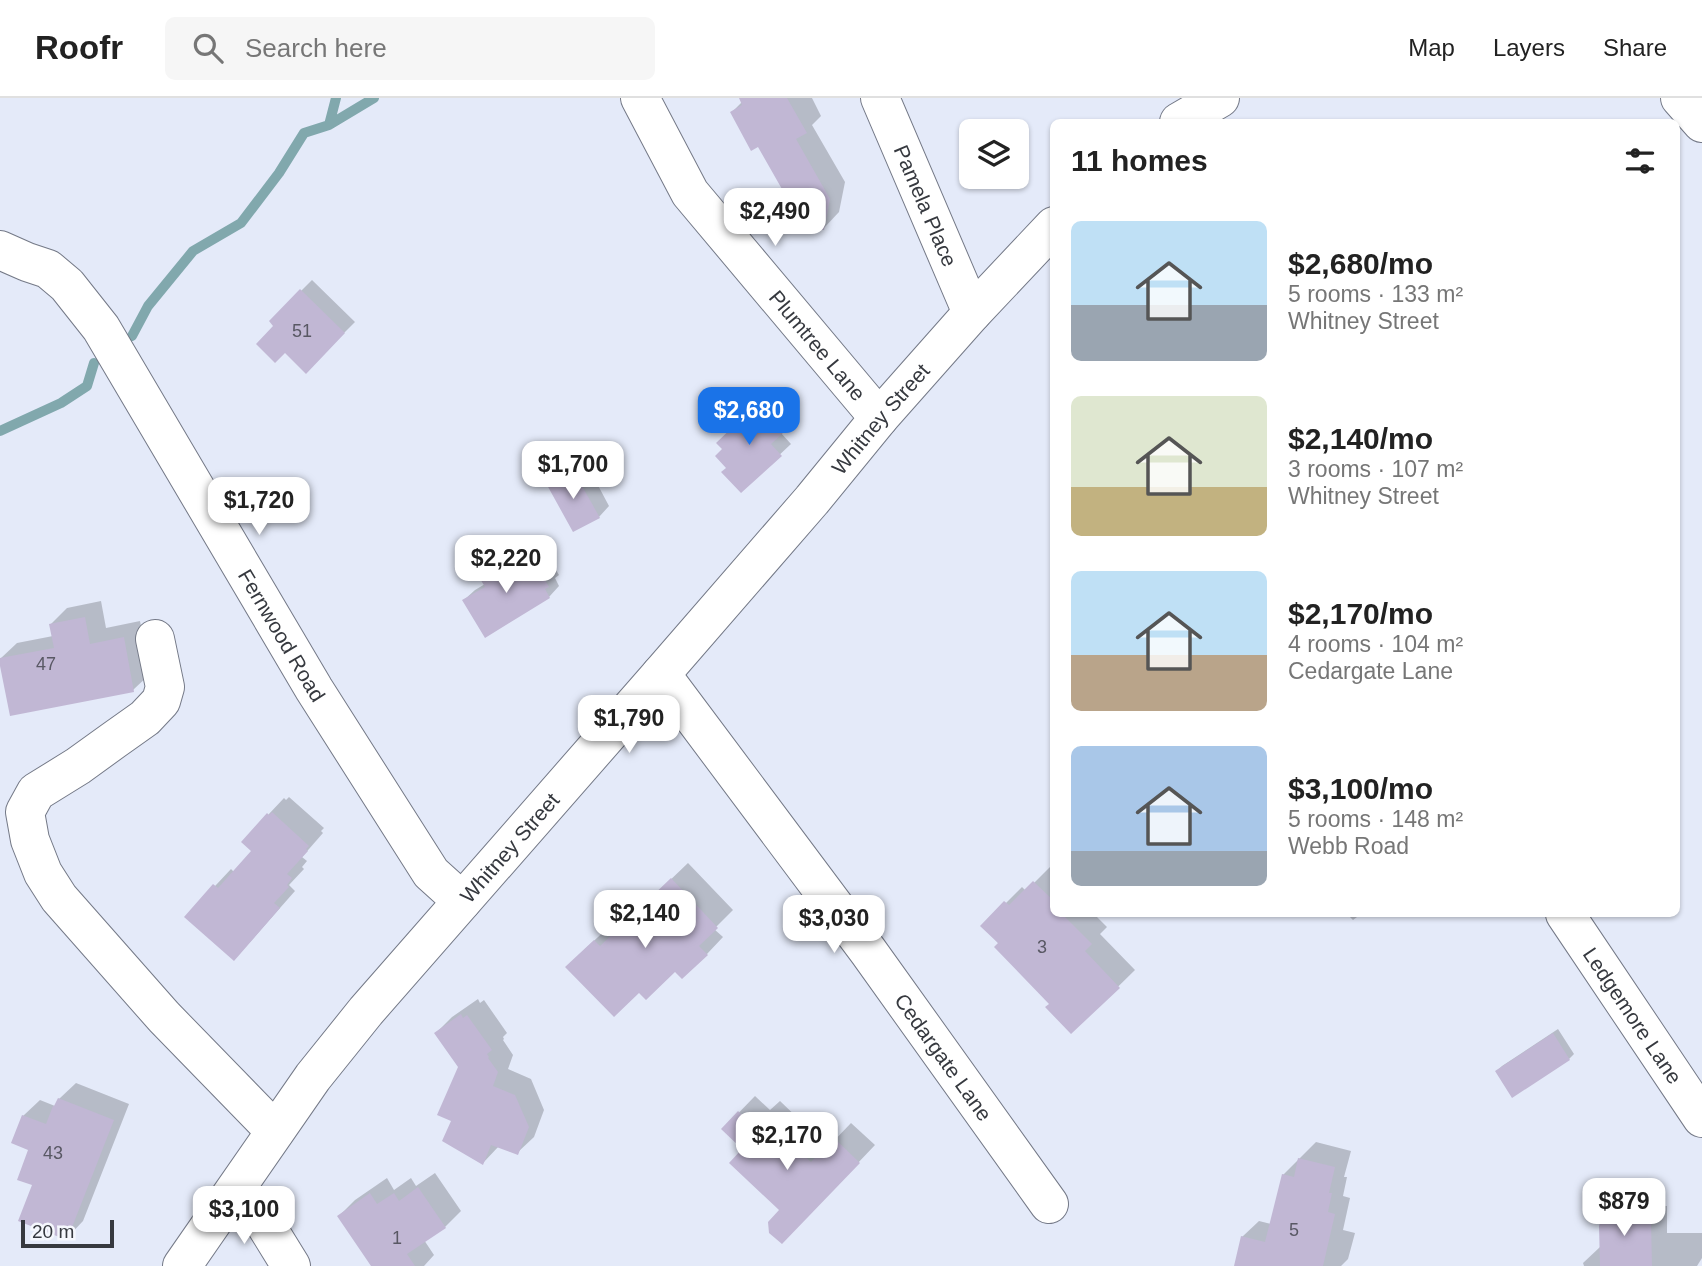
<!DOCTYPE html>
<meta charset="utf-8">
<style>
:root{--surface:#fff;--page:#f6f6f6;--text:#222;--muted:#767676;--line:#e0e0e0;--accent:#1a73e8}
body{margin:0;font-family:Arial,sans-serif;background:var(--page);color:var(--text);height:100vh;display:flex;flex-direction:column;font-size:26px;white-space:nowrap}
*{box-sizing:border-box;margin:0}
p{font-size:23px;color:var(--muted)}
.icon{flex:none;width:38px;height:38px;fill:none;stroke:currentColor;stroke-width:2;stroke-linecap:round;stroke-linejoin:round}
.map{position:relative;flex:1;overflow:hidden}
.sheet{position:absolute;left:1050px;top:21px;width:630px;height:798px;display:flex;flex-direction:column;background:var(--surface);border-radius:10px;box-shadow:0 2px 5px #0004}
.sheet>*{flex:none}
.fabs{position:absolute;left:959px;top:21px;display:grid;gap:14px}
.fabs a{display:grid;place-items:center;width:70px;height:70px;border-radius:10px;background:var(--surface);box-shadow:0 2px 5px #0004;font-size:35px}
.scale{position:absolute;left:21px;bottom:18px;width:93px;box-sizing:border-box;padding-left:7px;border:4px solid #36393f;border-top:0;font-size:19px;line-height:24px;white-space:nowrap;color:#36393f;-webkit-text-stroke:5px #f5f7fd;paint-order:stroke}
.price{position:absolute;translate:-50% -60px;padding:0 16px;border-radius:14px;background:#fff;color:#222;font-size:23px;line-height:46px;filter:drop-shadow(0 2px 4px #0008)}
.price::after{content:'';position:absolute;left:50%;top:42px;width:21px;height:16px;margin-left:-10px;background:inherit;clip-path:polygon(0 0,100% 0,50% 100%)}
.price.on{background:var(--accent);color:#fff}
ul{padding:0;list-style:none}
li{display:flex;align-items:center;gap:21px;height:175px;padding:0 21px}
li span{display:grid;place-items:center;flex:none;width:196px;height:140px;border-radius:10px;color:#555}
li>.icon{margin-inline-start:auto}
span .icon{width:84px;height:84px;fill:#fffc;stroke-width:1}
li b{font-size:30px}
h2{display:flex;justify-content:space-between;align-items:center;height:84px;padding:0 21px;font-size:30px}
header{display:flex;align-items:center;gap:42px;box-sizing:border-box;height:98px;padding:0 35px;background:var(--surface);border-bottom:2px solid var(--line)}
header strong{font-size:33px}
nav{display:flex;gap:38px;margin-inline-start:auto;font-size:24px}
.search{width:490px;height:63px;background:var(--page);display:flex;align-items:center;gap:18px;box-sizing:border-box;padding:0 24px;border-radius:10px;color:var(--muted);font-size:26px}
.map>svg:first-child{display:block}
.shadow{fill:#0003}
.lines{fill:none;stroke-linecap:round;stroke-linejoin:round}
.stream{stroke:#81a8ad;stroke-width:10}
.building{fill:#c1b7d4}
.minor-casing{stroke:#747987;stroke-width:40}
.minor{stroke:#fff;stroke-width:38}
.labels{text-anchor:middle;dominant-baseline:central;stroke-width:7;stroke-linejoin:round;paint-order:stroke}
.number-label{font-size:18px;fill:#595864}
.street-label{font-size:21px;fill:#36393f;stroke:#f5f7fd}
</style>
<header>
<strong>Roofr</strong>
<div class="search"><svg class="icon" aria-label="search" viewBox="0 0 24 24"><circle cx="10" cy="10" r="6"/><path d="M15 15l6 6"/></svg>Search here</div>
<nav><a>Map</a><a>Layers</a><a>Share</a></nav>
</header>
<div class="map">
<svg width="1702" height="1168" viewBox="0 0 1702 1168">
<rect width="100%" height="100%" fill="#e4eaf9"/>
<path class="shadow" d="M746,0H812L821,18L812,27L845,84L839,114L824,130L759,46L732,14Z
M312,182L355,224L306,273L271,223Z
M764,292L794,322L781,335L791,346L741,393L729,370L724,351L742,323L748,307Z
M585,363L609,408L599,419L549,388L560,377Z
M512,449L521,464L543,451L559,477L555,480L559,488L549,499L464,502L475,492L485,486L478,474L489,463Z
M101,503L106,530L140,523L150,576L133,592L0,561L17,545L53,538L51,526L67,510Z
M289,699L324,730L321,733L323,735L302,759L307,763L302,769L304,771L289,787L295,793L250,844L186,819L231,771L234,774L253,753L268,717L284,700L286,702Z
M688,765L733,812L714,831L723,839L707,856L676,872L584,852L611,827L617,833Z
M1051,768L1054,771V816H1094L1107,829L1100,836L1135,872L1075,931L983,828L1022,789L1026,793Z
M1347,816H1361L1353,822Z
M478,901L480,905L484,902L507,935L503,939L504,941L503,942L513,957L508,971L531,981L544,1012L534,1039L517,1055L499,1048L483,1065L453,1022L460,969L436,935L452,919Z
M1558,931L1574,956L1569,961L1497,973L1502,968Z
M76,985L129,1006L83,1123L67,1140L35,1086L31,1051L23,1018L40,1002L55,1008L59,1001Z
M755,998L770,1012L780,1003L828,1049L851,1025L875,1047L799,1127L782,1112L745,1051L723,1031Z
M1316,1044L1351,1053L1344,1079H1347L1343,1098L1350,1100L1343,1132L1355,1135L1348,1161L1341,1168H1236L1242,1139L1259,1123L1271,1126L1283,1077Z
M435,1075L461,1113L445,1129L424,1142L434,1157L424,1168H373L339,1118L355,1102L387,1080L394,1092L411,1080L416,1088Z
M1631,1090H1642L1651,1097L1654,1108H1667V1135H1702V1160L1697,1168H1584L1583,1165L1600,1149L1605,1114Z"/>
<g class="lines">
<path class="stream" d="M329,27L336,0
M132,238L148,208L193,153L241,125L279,75L304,35L329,27L374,0
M0,333L61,305L87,288L94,265"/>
</g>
<path class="building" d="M739,0H787L807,35L796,41L830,101L824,132L803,128L758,49L751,53L730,14L742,7Z
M300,191L345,235L306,276L285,255L275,265L256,246L273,228L269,223Z
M752,302L784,334L771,346L782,358L741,395L721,374L726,370L715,358L722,351L716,345L739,323L735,318Z
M573,372L600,420L573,434L547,387Z
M501,458L510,473L532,460L549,489L545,491L550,500L485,540L462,502L485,489L476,474Z
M85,519L90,546L124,539L134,594L10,618L0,568V560L54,550L49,526Z
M272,714L309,748L306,751L308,753L287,776L292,780L287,787L289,789L274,805L280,810L234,863L184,819L213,786L218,790L251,753L241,744L267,715L269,717Z
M671,780L718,830L699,848L708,857L682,881L675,874L646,902L639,895L614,919L565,869L594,842L600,848Z
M1033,783L1054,803V816H1062L1092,846L1085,853L1120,890L1071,936L1045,909L1049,906L994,849L998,845L980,828L1004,803L1009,807Z
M461,916L463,920L467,917L492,952L487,956L489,959L488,960L498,974L493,988L515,997L529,1029L518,1057L491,1047L483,1067L442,1043L451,1023L437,1017L458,969L434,935Z
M1553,935L1570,962L1512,1000L1495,973Z
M58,1000L114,1022L67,1142L18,1123L32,1087L17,1082L28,1052L11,1045L22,1017L46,1026L53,1008H54Z
M738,1013L753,1028L762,1018L811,1064L834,1040L860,1065L782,1146L769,1135L768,1124L779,1112L729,1065L742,1051L721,1031Z
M1298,1060L1335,1069L1329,1095H1332L1328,1114L1335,1116L1323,1168H1234L1241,1138L1265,1144L1282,1076L1294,1079Z
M418,1089L446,1130L407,1156L415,1168H371L337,1118L370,1095L377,1106L394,1095L399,1103Z
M1625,1105L1635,1113L1638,1124H1651L1652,1168H1600L1599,1128L1603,1113L1613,1106Z"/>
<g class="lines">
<g class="minor-casing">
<g id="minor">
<path id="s1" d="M640,0L690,95L879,320"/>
<path id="s2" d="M880,0L972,215"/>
<path d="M1680,0L1702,25"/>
<path d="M1179,24L1220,0"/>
<path id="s3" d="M0,152L27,164L48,171L67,187L101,230L314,591L431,775L462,803"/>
<path d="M155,541L165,589L161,603L145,620L114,642L78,668L36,694L25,714L30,742L43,775L59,800L164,919L275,1033"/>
<path id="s4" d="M661,576L868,853L1049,1106"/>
<path id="s5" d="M1565,816L1702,1020"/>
<path d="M233,1097L262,1121L291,1168"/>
<path id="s6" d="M182,1168L313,979L366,913L661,576L812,402L879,320L972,215L1054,128"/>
</g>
</g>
<use href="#minor" class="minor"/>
</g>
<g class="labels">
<g class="number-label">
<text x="302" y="233">51</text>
<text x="46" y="566">47</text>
<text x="1042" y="849">3</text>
<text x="53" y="1055">43</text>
<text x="1294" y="1132">5</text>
<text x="397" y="1140">1</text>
</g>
<g class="street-label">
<text stroke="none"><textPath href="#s2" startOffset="117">Pamela Place</textPath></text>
<text stroke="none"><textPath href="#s1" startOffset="306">Plumtree Lane</textPath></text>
<text stroke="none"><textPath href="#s6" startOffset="1099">Whitney Street</textPath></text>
<text stroke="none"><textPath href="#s3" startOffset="488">Fernwood Road</textPath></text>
<text stroke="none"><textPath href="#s6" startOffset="532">Whitney Street</textPath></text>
<text stroke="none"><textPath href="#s5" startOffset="122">Ledgemore Lane</textPath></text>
<text stroke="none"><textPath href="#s4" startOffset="476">Cedargate Lane</textPath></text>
</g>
</g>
</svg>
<div class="fabs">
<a><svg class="icon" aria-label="layers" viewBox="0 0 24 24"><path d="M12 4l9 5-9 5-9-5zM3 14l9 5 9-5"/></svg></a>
</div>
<div class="scale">20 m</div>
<b class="price" style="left:775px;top:150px">$2,490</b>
<b class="price on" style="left:749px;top:349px">$2,680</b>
<b class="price" style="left:573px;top:403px">$1,700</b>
<b class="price" style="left:259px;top:439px">$1,720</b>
<b class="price" style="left:506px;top:497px">$2,220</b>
<b class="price" style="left:629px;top:657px">$1,790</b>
<b class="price" style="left:645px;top:852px">$2,140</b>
<b class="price" style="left:834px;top:857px">$3,030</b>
<b class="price" style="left:787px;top:1074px">$2,170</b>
<b class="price" style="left:1624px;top:1140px">$879</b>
<b class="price" style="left:244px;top:1148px">$3,100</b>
<section class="sheet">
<h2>11 homes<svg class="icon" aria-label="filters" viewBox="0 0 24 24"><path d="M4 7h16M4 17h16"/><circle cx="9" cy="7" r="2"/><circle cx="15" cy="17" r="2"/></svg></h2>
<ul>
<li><span style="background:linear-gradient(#bfe0f5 60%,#9aa5b1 0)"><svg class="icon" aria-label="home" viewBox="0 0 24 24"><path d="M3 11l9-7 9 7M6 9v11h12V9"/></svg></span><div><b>$2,680/mo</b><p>5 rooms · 133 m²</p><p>Whitney Street</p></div></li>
<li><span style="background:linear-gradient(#dfe7d0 65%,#c2b280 0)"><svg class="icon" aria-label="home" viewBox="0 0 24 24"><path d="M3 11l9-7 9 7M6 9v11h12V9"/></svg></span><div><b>$2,140/mo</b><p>3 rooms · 107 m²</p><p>Whitney Street</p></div></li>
<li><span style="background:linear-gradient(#bfe0f5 60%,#b9a48a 0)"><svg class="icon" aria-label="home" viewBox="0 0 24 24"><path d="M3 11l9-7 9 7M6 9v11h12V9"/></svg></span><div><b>$2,170/mo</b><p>4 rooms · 104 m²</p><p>Cedargate Lane</p></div></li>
<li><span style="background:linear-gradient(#a9c7e8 75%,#9aa5b1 0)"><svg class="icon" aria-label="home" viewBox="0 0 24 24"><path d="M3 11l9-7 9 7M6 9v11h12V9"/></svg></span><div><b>$3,100/mo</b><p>5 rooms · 148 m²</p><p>Webb Road</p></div></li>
</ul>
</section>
</div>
